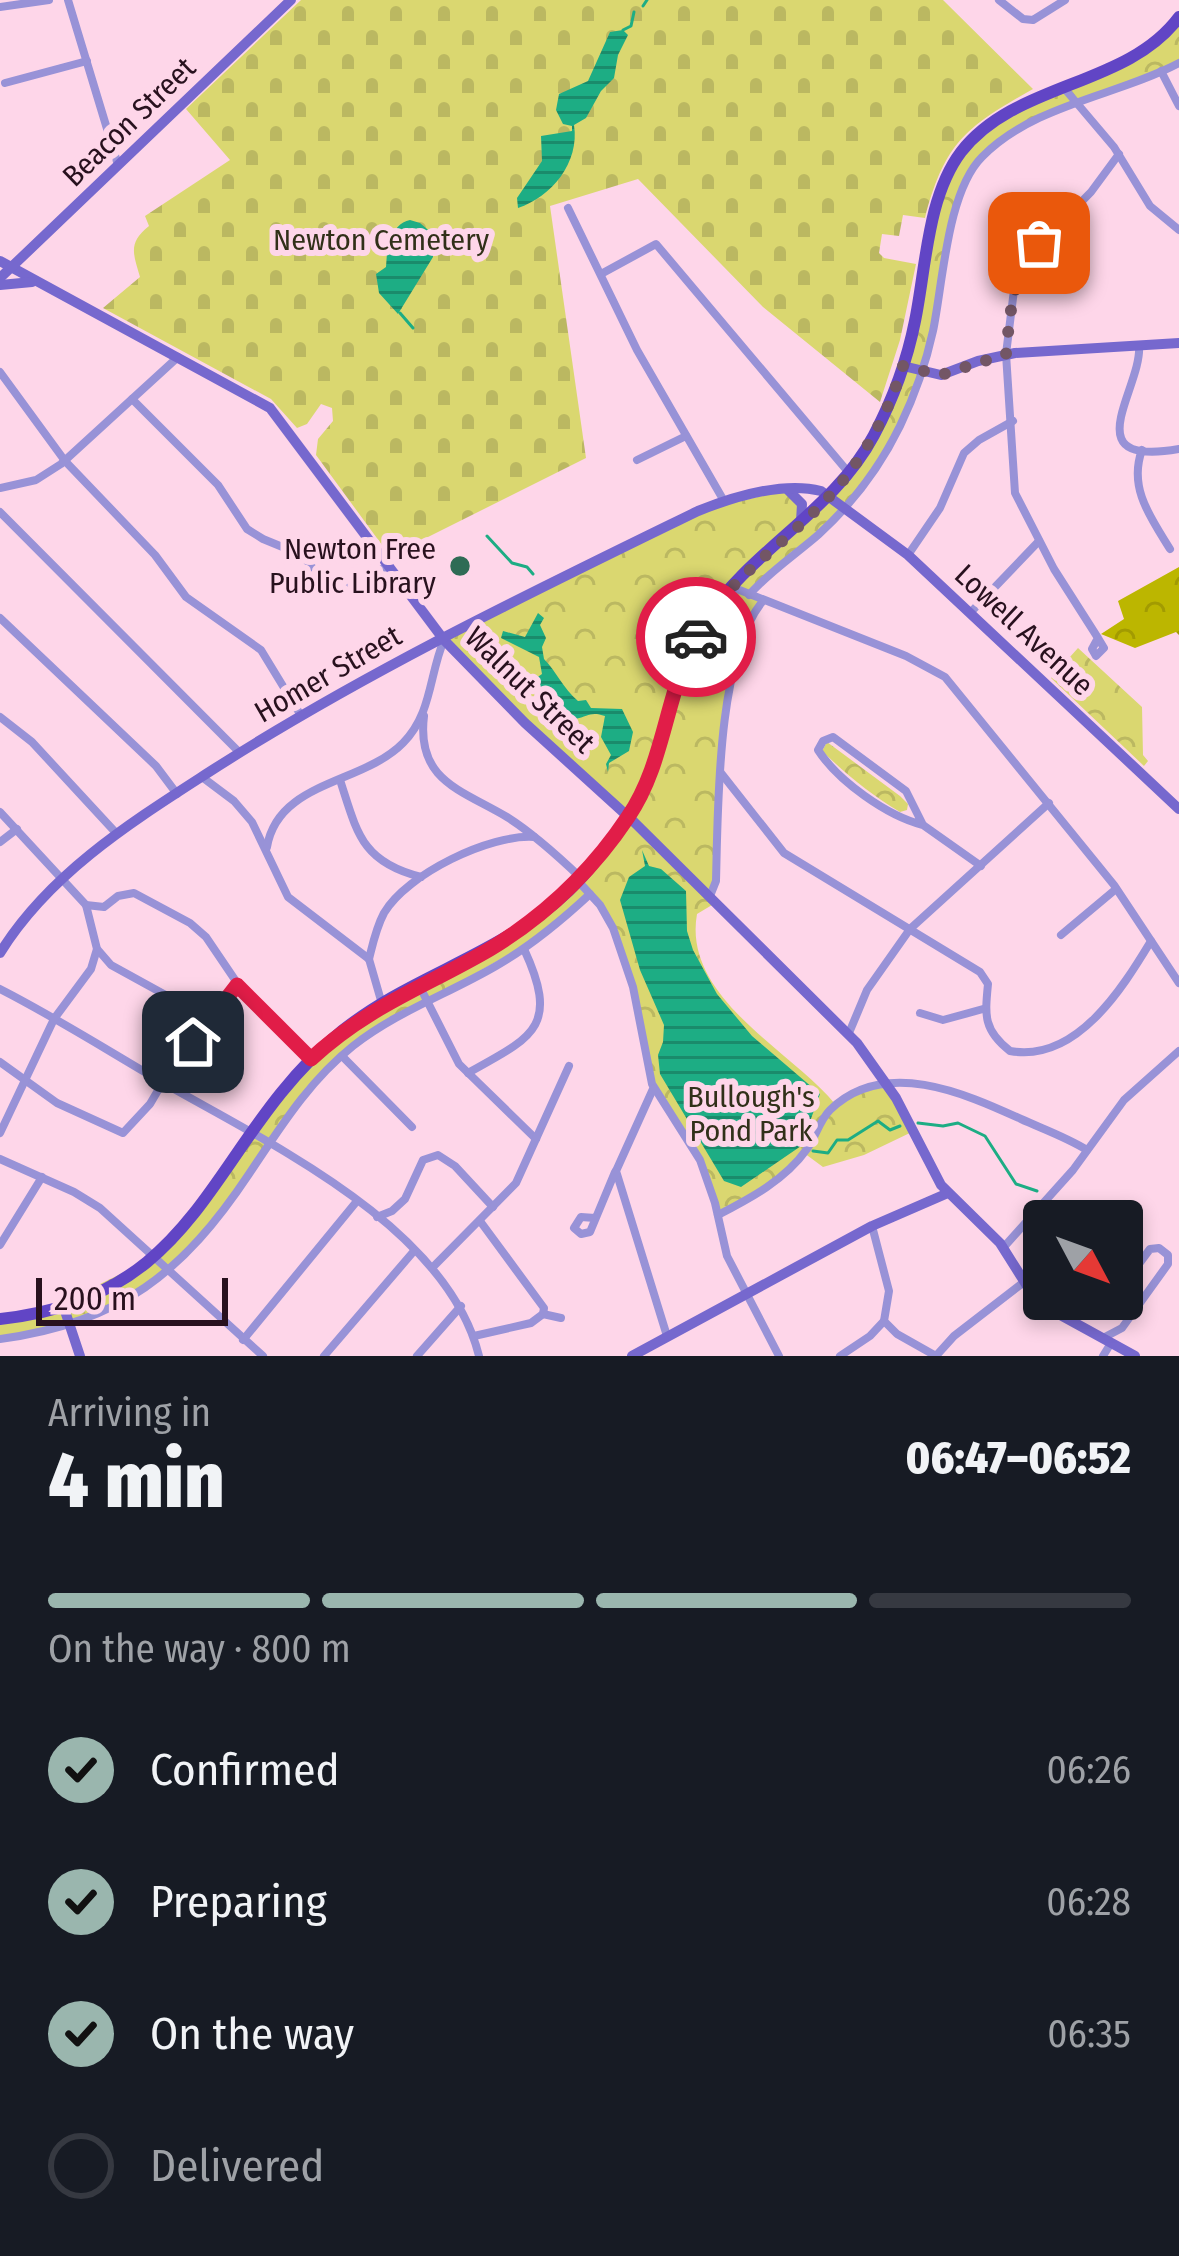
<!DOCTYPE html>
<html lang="en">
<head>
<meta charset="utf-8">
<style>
  body { margin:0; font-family:"Fira Sans Condensed",sans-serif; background:#20242c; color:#f1f3f6; height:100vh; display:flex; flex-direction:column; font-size:45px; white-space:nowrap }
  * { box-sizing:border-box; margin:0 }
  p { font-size:39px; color:#9ea1a6 }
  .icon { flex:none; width:66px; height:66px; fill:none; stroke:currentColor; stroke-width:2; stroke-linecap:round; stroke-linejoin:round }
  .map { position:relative; height:1356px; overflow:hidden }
  .sheet { display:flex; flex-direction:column; background:#171b24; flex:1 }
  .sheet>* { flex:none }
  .needle { width:78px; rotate:131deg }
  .fabs { position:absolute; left:1023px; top:1200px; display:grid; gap:24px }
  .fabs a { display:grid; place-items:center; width:120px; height:120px; border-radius:12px; background:#171b24; box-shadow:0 6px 18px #0003; font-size:60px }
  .scale { position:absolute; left:36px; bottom:30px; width:192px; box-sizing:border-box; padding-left:12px; border:6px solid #28111e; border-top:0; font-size:33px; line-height:42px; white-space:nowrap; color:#28111e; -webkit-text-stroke:9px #fed6e9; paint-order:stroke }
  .pin { position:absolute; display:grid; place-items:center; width:102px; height:102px; color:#fff; margin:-51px; border-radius:24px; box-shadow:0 6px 18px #0006 }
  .courier { position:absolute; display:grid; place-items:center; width:120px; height:120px; margin:-60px; border:9px solid #e11d48; border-radius:50%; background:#fff; color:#222; box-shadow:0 3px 15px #0007 }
  .overview em { font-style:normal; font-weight:800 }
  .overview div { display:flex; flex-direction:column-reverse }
  .overview { display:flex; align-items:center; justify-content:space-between; height:204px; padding:0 48px }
  h1 { font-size:78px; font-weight:800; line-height:90px }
  .bar { display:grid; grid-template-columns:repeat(4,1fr); gap:18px 12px; align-content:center; height:144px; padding:0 48px }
  .bar i { height:15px; border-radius:9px; background:#363941 }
  .bar .on { background:#9ab6ae }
  .bar p { grid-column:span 4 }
  ol { padding:0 48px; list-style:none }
  li { display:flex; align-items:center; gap:36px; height:132px }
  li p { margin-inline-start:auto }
  li .icon { padding:12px; border-radius:50%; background:#9ab6ae; color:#111; stroke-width:4 }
  li:last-child { color:#9ea1a6 }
  li i { width:66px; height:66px; border:6px solid #363941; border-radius:50% }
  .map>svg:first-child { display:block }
</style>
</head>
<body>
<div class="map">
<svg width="1179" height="1356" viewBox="0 0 1179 1356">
  <defs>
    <pattern id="forest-crowns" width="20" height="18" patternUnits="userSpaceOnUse" patternTransform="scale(3)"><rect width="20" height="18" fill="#bcb600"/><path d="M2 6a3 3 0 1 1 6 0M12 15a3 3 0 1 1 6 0" fill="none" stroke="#a29b01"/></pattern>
    <pattern id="cemetery-stones" width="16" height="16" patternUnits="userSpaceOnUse" patternTransform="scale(3)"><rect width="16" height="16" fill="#dad770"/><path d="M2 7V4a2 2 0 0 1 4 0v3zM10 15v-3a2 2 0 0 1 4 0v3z" fill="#bbb861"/></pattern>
    <pattern id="park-crowns" width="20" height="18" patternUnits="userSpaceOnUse" patternTransform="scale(3)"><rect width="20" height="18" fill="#dad770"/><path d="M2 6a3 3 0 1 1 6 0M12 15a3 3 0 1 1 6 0" fill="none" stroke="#bbb861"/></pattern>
    <pattern id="water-rules" width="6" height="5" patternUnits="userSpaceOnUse" patternTransform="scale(3)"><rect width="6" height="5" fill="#1dad84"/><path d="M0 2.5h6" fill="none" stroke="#1a8b6b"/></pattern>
  </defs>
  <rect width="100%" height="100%" fill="#fed6e9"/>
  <polygon fill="url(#forest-crowns)" points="1179,567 1179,635 1176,632 1135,648 1101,634 1124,619 1118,601"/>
  <path fill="url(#cemetery-stones)" d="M301,0H943L1033,89C966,127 945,142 925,218L903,215L899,236L882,234L879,253L884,258L916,264L900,340L880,402L763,307L638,179L550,206L586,458L390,556L316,455L318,439L333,421L332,408L321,404L307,424L297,428L271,399L103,308L140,277C133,253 128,243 149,226L145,216L230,160L186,109Z"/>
  <g fill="url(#park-crowns)">
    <path d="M1179,17V63C1108,90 1022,112 972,172C950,199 941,293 933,331C918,394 886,459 844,508C816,540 780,566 750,594L762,602L743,631L726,728L716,881L710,895L717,902L697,914C682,998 792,1051 835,1104L850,1096L888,1085L914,1131L864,1155L823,1167L804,1153L785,1172L718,1215L708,1179L652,1084L641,1022L617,939L590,894L543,935L379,1028L315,1081L211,1225L152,1284L113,1309L0,1339V1319L43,1312L153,1258L265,1115L347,1027L549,907L628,816L444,640L698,511L788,490L804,510L832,494L893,395L931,235L957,158L1014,112L1118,65Z"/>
    <polygon points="1078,648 1142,707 1143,755 1148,761 1144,766 1051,678"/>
    <path d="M827,742L900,796L908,804L907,810L900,812C871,795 846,774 822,751Z"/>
  </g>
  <g fill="url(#water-rules)">
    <path d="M623,30L628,35L618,55L614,78L601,91L586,118L574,125C580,163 551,197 518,208L517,198L542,161L541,136L572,131V126L563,124L556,110L559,94L588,81L610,32Z"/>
    <path d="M410,220L420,223L433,234V257L398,314L379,293L376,274L386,267L387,253L394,247C389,235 398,222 410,220Z"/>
    <path d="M538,613L544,618L540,625L546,638L542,647L544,659C556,671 563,688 578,701L586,700L591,708L622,709L633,732L629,751L609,763L608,772L606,764L611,755L601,737L605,716C591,711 589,716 575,719C552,724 539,699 529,683L542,674L539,657L501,638L503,631L525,637Z"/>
    <polygon points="642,850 649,866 661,869 686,891 687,931 693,950 717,994 752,1036 820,1094 801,1146 741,1187 724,1181 660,1074 658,1055 663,1042 664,1025 640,970 620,900 629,877 645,866"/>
  </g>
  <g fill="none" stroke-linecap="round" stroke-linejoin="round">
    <g stroke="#1dad84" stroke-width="3">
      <polyline points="643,6 647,0"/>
      <polyline points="623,30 631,26 634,12"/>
      <polyline points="400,313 413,328"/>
      <polyline points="487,536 512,563 527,567 533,574"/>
      <polyline points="918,1123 943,1126 958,1123 985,1136 1016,1184 1037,1191"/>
      <polyline points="813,1151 828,1153 837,1140 848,1140 878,1121 890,1130 900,1126"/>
    </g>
    <g stroke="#9892d7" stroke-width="8">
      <polyline points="68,0 118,165"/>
      <polyline points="999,0 1023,19 1033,20 1065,0"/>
      <polyline points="0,7 49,0"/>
      <polyline points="1161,71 1179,106"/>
      <polyline points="5,83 87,61"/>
      <polyline points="1064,88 1114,147 1150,206 1179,230"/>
      <polyline points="568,208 637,350 724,501"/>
      <polyline points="601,274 656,244 849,473"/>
      <path d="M1139,345C1143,388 1072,468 1179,449"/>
      <polyline points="0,372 65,461 155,555 186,597 261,650 300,714"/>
      <polyline points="132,399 218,485 247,529 263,539 302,555 331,590 348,588 389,565"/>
      <path d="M1142,450C1128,488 1151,518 1170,549"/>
      <polyline points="637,460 686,436"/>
      <polyline points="0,488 36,480 61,464 178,357"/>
      <polyline points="0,512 240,753"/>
      <polyline points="908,555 940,508 964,453 979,440 1013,421"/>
      <polyline points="732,587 906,656 945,677 1114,885 1179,983"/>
      <path d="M749,595C769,572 795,555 818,535C852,504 880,467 900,426C914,397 926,363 933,331C943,283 947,192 982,157C1034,104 1117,96 1179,63"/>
      <polyline points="970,613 1039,541"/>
      <polyline points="0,618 156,766 177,794"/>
      <polyline points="1098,638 1104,648 1096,656 1092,649 1098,638 1054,569 1015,493 1006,354 1014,290 1029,255 1091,192 1119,154"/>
      <path d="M424,716C416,781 462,790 507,817C534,834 558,856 581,878"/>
      <polyline points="0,717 32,742 117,834"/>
      <path d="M721,773L784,853L980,972L988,984C985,1015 983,1030 1010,1051C1076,1063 1122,989 1151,941"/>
      <polyline points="202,777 234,801 252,822 288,897 369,959 382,1004"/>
      <path d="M340,780C357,832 361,862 421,877"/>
      <polyline points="0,812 86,905 104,907 118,896 134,893 190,923 206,937 248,999 311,1059"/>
      <path d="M923,825C887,816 838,781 818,750L823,741L833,737L906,791L923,825L981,866"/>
      <polyline points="0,842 17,829"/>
      <path d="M267,847C278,781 363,784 403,743C432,714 429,675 444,640"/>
      <polyline points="578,881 600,905 613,928 633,987 652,1084 700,1160 715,1203 727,1256 779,1356"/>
      <path d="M710,896L716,881C718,808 717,658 762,602"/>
      <polyline points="1061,935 1116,889"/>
      <polyline points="98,950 111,965 211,1020"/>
      <path d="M369,959C373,943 376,928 384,913C407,874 490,834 534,837"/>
      <polyline points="419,985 459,1064 536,1139"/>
      <path d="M0,989C55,1017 107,1050 160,1081C268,1143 447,1226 479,1356"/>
      <polyline points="920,1013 943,1020 983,1009"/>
      <polyline points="849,1033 867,990 910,929 1049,803"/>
      <polyline points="342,1056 412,1127"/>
      <polyline points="0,1062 57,1103 123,1133 150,1104 177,1058 237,985"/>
      <path d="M468,1073C533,1037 560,1027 524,949"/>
      <polyline points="653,1089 616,1171 667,1336"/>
      <polyline points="0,1133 54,1019 91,969 97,949 86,905"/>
      <polyline points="0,1159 74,1192 100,1208 263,1356"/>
      <path d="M718,1215C751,1198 785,1180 807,1149C816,1137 819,1121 830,1110C884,1057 964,1093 1021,1119C1043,1129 1066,1137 1087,1150"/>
      <polyline points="377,1217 392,1211 405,1199 423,1160 438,1155 455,1166 493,1207"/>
      <polyline points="595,1218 581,1217 574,1228 581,1234 590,1232 615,1172"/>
      <polyline points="872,1226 889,1291 884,1321 897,1334 936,1356 954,1336 1024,1282"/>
      <polyline points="0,1245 42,1177"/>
      <polyline points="1003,1248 1073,1170 1124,1100 1179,1051"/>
      <polyline points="432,1268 516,1183 569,1066"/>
      <polyline points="543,1314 561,1318"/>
      <polyline points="474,1336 531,1323 543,1314 544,1308 480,1221"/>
      <polyline points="1103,1338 1122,1328 1168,1264 1168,1255 1159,1248 1150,1249 1133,1272 1137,1307"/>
      <path d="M0,1339C120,1323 183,1273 249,1174C280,1128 308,1082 353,1046C396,1012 448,994 496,966C531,946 561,921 590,894"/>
      <polyline points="243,1340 357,1201"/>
      <polyline points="324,1356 414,1251"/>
      <polyline points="417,1356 461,1306"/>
      <polyline points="840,1356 870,1336 884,1321"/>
      <polyline points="1103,1356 1111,1343"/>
    </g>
    <g stroke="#7668ce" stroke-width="10">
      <polyline points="0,261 270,408 444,640 525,723 634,822 857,1043 896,1098 941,1185 1000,1243 1029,1289 1055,1312 1135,1356"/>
      <polyline points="0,278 291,0"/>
      <polyline points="0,285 32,282"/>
      <polyline points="903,366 941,375 978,361 1015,353 1179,343"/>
      <polyline points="788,490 802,504 801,521"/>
      <path d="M0,953C49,874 130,823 206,774C363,673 530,593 698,511C733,497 783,481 821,491L908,555L1179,809"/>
      <polyline points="64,1308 80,1356"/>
      <polyline points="632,1356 872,1226 948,1193"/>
    </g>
    <path stroke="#6145c5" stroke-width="12" d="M0,1319C207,1297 208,1140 342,1031C418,970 514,953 583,876C612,843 638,808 653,767C671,717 677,664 706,619C753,548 834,511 874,435C893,399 907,361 915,321C926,268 927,197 961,152C1016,81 1126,88 1179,17"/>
  </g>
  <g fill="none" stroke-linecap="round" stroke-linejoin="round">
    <path stroke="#735665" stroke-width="12" stroke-dasharray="0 21.6" d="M696,637C725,582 774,552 817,509C858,469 886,420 903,366L941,375L1006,354C1010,313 1012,276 1039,243"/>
    <path stroke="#e11d48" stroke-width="15" d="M193,1042L237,985L311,1059C368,1006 425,987 490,949C546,915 592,871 628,817C665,763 665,695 696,637"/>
  </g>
  <circle fill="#2f6b55" stroke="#fed6e9" stroke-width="4.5" cx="460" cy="566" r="12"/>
  <g text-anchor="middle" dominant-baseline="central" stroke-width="12" stroke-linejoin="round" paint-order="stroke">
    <g font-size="30" fill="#28111e" stroke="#fed6e9">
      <text transform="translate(129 122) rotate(-44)">Beacon Street</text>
      <text transform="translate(1024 630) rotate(43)">Lowell Avenue</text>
      <text transform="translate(328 674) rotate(-30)">Homer Street</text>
      <text transform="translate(530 690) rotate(44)">Walnut Street</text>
    </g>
    <g font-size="30" fill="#313019" stroke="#fed6e9">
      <text x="381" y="240">Newton Cemetery</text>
      <text x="751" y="1097">Bullough's<tspan x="751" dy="34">Pond Park</tspan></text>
    </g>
    <g font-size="30" fill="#28111e" stroke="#fed6e9" text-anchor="end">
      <text x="436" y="549">Newton Free<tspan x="436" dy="34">Public Library</tspan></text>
    </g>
  </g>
</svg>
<div class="fabs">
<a><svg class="needle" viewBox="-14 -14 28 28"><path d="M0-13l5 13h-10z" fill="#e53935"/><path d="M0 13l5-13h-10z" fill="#9ea1a6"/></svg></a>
</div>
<div class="scale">200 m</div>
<div class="pin" style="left:1039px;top:243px;background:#ea580c"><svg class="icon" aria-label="bag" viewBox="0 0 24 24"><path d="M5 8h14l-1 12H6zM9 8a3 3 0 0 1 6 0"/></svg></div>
<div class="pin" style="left:193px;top:1042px;background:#1f2937"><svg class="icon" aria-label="home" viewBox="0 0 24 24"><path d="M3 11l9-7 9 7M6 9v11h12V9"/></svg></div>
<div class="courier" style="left:696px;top:637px"><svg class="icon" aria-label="car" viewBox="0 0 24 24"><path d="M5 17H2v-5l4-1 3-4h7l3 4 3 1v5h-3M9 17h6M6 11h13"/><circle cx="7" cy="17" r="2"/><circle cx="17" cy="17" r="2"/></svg></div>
</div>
<section class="sheet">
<div class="overview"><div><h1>4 min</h1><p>Arriving in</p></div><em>06:47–06:52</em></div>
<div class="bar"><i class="on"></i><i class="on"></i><i class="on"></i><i></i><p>On the way · 800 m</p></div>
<ol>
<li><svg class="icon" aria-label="check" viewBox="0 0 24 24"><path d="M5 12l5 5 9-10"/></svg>Confirmed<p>06:26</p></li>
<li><svg class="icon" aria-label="check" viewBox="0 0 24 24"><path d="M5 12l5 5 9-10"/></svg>Preparing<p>06:28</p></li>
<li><svg class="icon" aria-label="check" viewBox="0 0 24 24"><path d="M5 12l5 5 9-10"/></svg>On the way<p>06:35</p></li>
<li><i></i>Delivered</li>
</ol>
</section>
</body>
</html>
